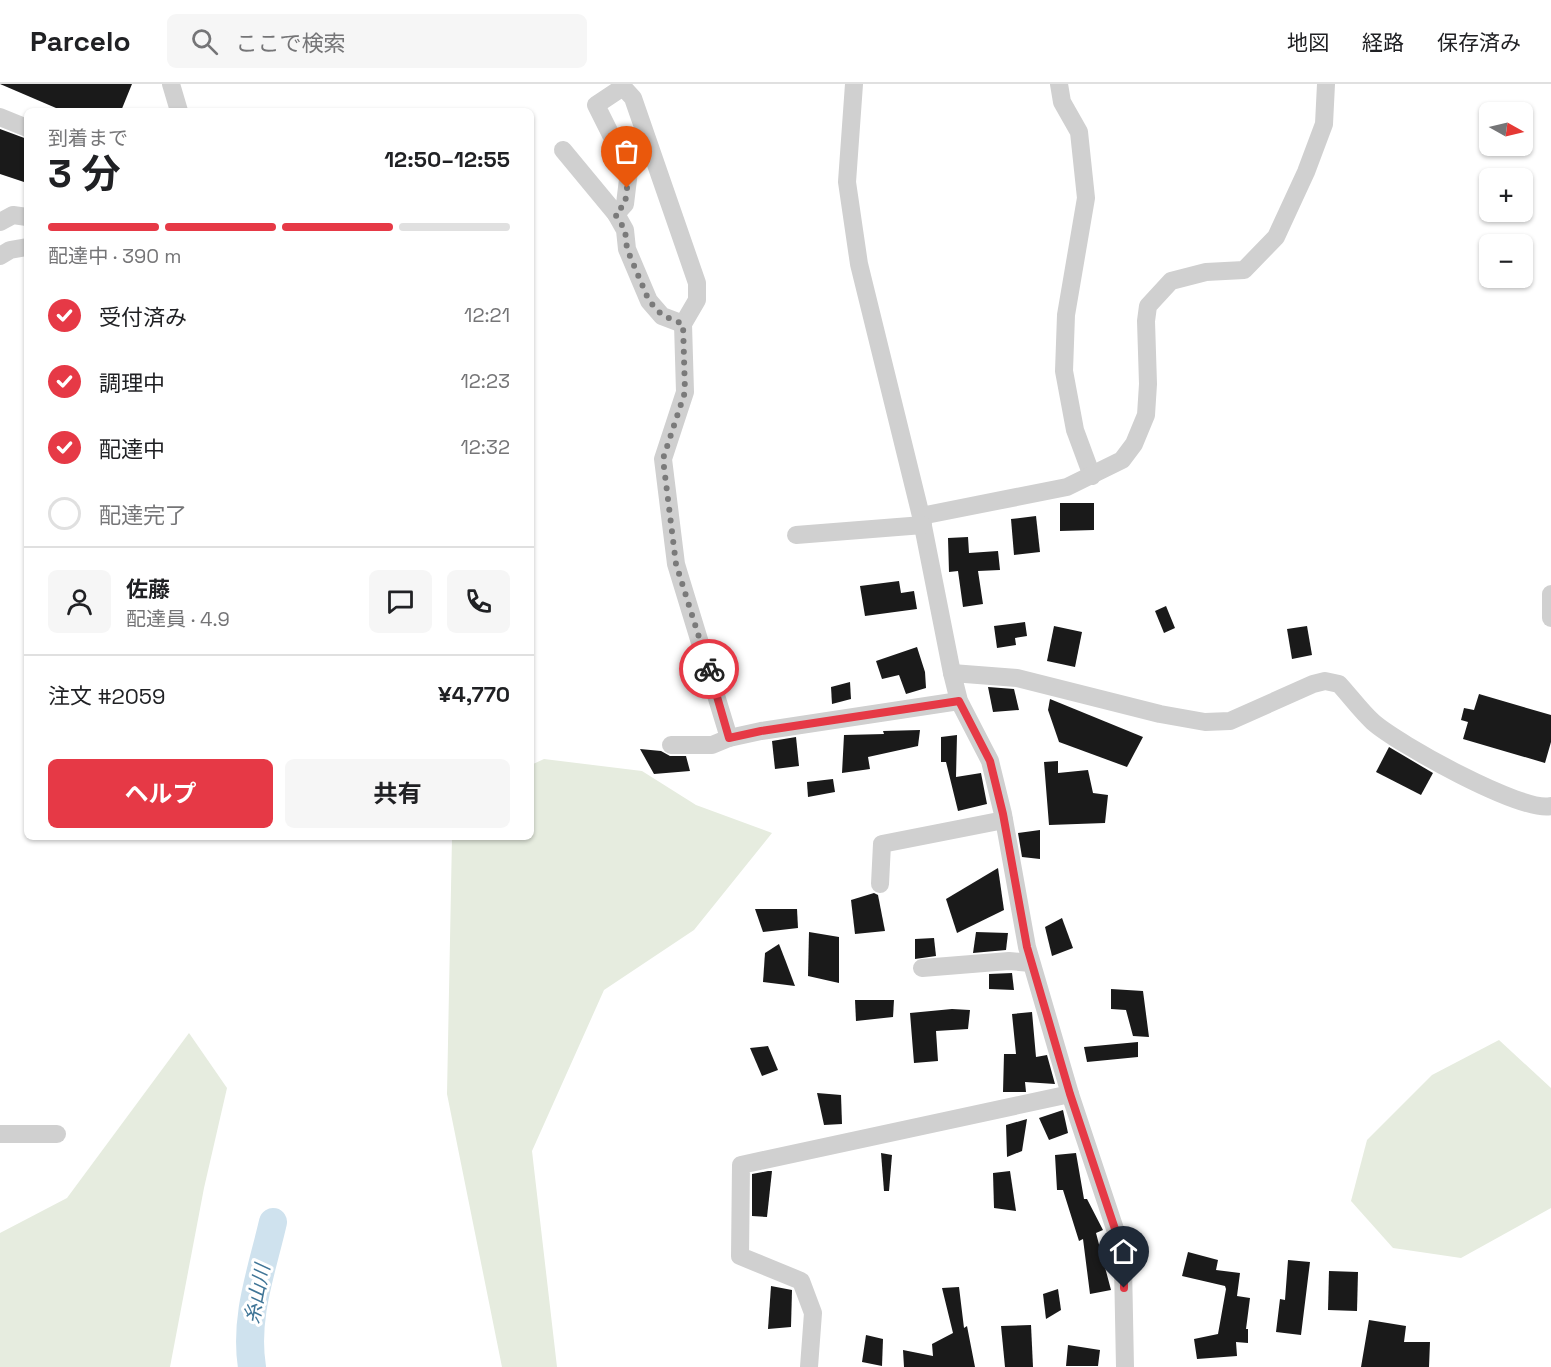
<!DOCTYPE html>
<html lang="ja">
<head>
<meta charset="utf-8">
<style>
  body { margin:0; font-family:"Space Grotesk","Noto Sans JP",sans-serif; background:#f6f6f6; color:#202124; height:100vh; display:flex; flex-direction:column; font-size:22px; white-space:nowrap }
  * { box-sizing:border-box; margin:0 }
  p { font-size:20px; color:#757577 }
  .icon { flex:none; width:33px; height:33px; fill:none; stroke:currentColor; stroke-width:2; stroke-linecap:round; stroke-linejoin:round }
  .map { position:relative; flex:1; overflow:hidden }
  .sheet { position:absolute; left:24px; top:24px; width:510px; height:732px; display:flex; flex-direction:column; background:#fff; border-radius:9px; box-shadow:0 2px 4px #0004 }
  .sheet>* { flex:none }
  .needle { width:39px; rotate:98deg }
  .tools { position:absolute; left:1479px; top:18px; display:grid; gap:12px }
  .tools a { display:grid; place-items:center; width:54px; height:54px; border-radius:9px; background:#fff; box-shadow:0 2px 4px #0004; font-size:30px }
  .pin { position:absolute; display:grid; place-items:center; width:51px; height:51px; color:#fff; margin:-62px -26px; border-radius:50% 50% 50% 0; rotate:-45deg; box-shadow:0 0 6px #0007 }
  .pin .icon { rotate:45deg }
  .courier { position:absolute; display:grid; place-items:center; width:60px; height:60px; margin:-30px; border:4px solid #e63946; border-radius:50%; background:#fff; color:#222; box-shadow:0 2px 8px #0007 }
  .headline em { font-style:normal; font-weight:700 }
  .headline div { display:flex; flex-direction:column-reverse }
  .headline { display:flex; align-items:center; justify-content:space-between; height:102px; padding:0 24px }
  h1 { font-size:39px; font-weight:700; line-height:45px }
  .bar { display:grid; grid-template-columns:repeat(4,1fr); gap:9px 6px; align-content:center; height:72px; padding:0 24px }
  .bar i { height:8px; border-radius:4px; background:#e0e0e0 }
  .bar .active { background:#e63946 }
  .bar p { grid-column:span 4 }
  .line { display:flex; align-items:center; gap:15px; padding:0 24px; border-top:2px solid #e0e0e0 }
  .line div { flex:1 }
  .round { display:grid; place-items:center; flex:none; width:63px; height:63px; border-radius:9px; background:#f6f6f6 }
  ol { padding:0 24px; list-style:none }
  li { display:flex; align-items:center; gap:18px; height:66px }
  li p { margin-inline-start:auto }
  li .icon { padding:6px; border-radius:50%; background:#e63946; color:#fff; stroke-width:4 }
  li:last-child { color:#757577 }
  li i { width:33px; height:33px; border:3px solid #e0e0e0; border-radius:50% }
  .primary-button { display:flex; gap:12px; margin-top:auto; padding:12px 24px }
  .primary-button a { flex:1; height:69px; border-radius:9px; background:#e63946; color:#fff; font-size:24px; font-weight:700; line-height:69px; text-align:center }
  .primary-button a+a { background:#f6f6f6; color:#202124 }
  header { display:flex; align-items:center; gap:36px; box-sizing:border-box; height:84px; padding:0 30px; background:#fff; border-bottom:2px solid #e0e0e0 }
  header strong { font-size:28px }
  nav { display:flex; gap:33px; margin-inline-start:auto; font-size:21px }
  .search { width:420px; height:54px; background:#f6f6f6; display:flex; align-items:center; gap:15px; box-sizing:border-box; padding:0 21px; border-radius:9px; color:#757577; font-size:22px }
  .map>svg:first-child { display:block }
</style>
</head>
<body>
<header>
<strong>Parcelo</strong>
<div class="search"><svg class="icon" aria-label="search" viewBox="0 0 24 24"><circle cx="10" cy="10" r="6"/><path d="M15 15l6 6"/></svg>ここで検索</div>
<nav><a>地図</a><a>経路</a><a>保存済み</a></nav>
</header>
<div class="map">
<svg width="1551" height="1283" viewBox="0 0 1551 1283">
  <rect width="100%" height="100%" fill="#fff"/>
  <g fill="#e6ecdf">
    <polygon points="544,675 642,687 696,721 772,749 694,846 604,906 532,1067 557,1283 502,1283 447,1010 452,753 531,753 531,681"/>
    <polygon points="189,949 227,1004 204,1104 170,1283 0,1283 0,1149 67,1114"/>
    <polygon points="1499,956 1551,1004 1551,1124 1461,1174 1393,1164 1351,1117 1367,1056 1432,991"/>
  </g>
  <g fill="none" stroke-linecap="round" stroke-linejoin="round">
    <path stroke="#cfe2ee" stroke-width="28" d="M252,1283C244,1233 262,1186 273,1138"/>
  </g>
  <g fill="#1a1a1a">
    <polygon points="0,0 132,0 121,27 63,27"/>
    <polygon points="0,45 27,55 27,99 0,90"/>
    <polygon points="1060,419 1094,419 1094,446 1060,447"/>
    <polygon points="1036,432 1040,468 1014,471 1011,435"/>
    <polygon points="968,453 969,469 998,467 1000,486 978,487 983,520 963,523 958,487 949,488 948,454"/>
    <polygon points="899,497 901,509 914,507 917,525 865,532 860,502"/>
    <polygon points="1166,522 1175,544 1164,549 1155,527"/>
    <polygon points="1025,538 1027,552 1015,554 1016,561 997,564 994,542"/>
    <polygon points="1054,542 1082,548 1075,583 1047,577"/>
    <polygon points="1307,542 1312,571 1292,575 1287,545"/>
    <polygon points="917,563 925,588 926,604 906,610 899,591 882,595 876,577"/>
    <polygon points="850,598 851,615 832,620 831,603"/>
    <polygon points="988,603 1014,605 1019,626 993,628"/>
    <polygon points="1479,610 1551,631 1551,658 1545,679 1463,655 1468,638 1461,636 1464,624 1474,626"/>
    <polygon points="1050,615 1143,653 1127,683 1059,658 1048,626"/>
    <polygon points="920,646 918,662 868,673 870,685 842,689 844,651 884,650 883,647"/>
    <polygon points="957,651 956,693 981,689 987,720 958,727 946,678 941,678 941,653"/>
    <polygon points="796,653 799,682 775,685 772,657"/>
    <polygon points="1389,663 1433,689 1421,711 1376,688"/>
    <polygon points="640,665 661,667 670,672 686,672 690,687 654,690"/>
    <polygon points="1058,677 1058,689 1088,686 1093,709 1108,711 1105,739 1049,741 1044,678"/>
    <polygon points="833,695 835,708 808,713 807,698"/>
    <polygon points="1040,746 1040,775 1022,773 1018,749"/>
    <polygon points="998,784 1004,826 957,849 946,815"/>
    <polygon points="874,809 878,811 885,847 855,850 851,816"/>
    <polygon points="755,825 797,825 798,844 763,848"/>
    <polygon points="1062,834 1073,864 1052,872 1045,843"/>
    <polygon points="809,848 839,853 839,899 808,892"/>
    <polygon points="976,848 1008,849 1006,866 973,869"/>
    <polygon points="934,854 936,872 915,875 915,855"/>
    <polygon points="779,860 786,878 795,902 763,898 765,869"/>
    <polygon points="1012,889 1014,906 989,905 989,890"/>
    <polygon points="1111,905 1143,907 1149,953 1133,952 1126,926 1111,925"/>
    <polygon points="855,916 894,916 893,933 856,937"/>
    <polygon points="952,925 970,926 968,945 936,947 938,977 914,979 910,929"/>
    <polygon points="1032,928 1036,973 1047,971 1055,1000 1025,998 1026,1008 1003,1008 1004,970 1016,970 1012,930"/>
    <polygon points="1138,958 1138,973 1087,978 1084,963"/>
    <polygon points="768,962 778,986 762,992 750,964"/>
    <polygon points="817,1009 841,1011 842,1040 824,1041"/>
    <polygon points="1063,1026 1068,1049 1049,1056 1039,1034"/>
    <polygon points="1027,1035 1022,1067 1007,1073 1006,1041"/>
    <polygon points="881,1069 892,1071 889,1107 884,1107"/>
    <polygon points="1076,1069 1084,1115 1087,1115 1103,1146 1096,1149 1111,1206 1090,1210 1083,1155 1079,1157 1063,1106 1057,1106 1055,1071"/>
    <polygon points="768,1087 772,1087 767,1133 752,1132 752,1090"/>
    <polygon points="1010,1087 1016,1127 994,1124 993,1089"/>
    <polygon points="1188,1168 1218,1176 1216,1186 1240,1189 1237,1212 1250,1214 1246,1245 1248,1245 1248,1259 1236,1258 1237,1272 1197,1275 1194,1255 1218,1250 1226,1205 1225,1202 1182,1192"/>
    <polygon points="1288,1176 1310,1178 1301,1251 1276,1248 1280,1215 1285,1216"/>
    <polygon points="1329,1187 1358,1188 1357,1227 1328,1226"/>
    <polygon points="771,1202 792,1206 791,1243 768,1245"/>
    <polygon points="959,1203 964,1244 967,1242 975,1283 904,1283 903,1266 933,1272 932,1260 953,1249 942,1204"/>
    <polygon points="1058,1205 1061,1226 1046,1235 1043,1210"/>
    <polygon points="1369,1236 1406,1242 1404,1258 1430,1258 1429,1283 1361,1283"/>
    <polygon points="1031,1241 1033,1283 1005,1283 1001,1242"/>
    <polygon points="866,1251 883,1255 882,1282 862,1278"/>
    <polygon points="1068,1261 1100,1266 1098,1282 1066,1282"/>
  </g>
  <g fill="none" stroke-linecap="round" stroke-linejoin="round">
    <g stroke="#d0d0d0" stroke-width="18">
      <polyline points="171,0 179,27"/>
      <polyline points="620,0 633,14 697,199 697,216 683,240 685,308 663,375 676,480 729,654 761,647 959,617"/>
      <polyline points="854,0 847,98 859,180 921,432 952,589 959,617 990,677 1003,730 1027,863 1070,1010 1115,1145 1123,1181 1125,1283"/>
      <polyline points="1059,0 1062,18 1079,48 1086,114 1066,231 1064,287 1075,346 1092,392"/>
      <polyline points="623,3 596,21 629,87 625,120 616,130 625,146 627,165 649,217 662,232 683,240"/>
      <polyline points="0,33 27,44"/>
      <polyline points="563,66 616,130"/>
      <polyline points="0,138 13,131 27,133"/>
      <polyline points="0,172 10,166 27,163"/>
      <polyline points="921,432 1067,403 1122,376 1134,360 1146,331 1148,300 1146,237 1148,222 1171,197 1206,188 1244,186 1276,153 1306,88 1324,40 1326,0"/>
      <polyline points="796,451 923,441"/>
      <polyline points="1551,510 1551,534"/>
      <path d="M952,589L1017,594L1160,630L1205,638L1230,637L1313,600L1325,597L1339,600C1350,612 1361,627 1373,638C1398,660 1522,729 1551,722"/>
      <polyline points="671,661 712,661 729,654"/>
      <polyline points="880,800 882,760 1004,736"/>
      <polyline points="922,884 1009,877 1031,879"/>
      <polyline points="0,1050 57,1050"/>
      <polyline points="809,1283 813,1229 801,1197 740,1172 741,1081 1070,1010"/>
    </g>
  </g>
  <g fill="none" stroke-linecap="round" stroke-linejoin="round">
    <polyline stroke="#7a7a7a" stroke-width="6" stroke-dasharray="0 10.8" points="627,104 625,120 615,130 625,146 627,165 649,217 662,231 683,240 685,308 663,375 676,480 709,585"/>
    <polyline stroke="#e63946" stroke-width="8" points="709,585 729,654 761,647 959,617 990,677 1003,730 1027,863 1070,1010 1115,1145 1124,1181 1124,1204"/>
  </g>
  <g text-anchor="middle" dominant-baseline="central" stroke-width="6" stroke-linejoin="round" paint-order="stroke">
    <g font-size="20" font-style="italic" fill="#3f7597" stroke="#fff">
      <text transform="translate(257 1210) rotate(-79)">糸山川</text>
    </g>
  </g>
</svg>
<div class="tools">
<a><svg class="needle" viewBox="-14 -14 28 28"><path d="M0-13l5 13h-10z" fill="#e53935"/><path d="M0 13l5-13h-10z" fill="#757577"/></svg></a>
<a>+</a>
<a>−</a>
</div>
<div class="pin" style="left:627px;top:104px;background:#ea580c"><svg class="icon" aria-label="bag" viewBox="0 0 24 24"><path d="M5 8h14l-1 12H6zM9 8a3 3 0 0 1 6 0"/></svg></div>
<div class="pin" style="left:1124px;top:1204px;background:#1f2937"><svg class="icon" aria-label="home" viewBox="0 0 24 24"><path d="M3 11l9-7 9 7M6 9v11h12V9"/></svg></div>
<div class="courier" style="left:709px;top:585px"><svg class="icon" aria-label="bike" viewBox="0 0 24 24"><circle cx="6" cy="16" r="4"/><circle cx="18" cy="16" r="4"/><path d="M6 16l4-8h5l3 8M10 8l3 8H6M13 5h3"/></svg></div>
<section class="sheet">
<div class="headline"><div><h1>3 分</h1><p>到着まで</p></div><em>12:50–12:55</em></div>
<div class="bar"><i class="active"></i><i class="active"></i><i class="active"></i><i></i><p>配達中 · 390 m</p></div>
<ol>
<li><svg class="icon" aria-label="check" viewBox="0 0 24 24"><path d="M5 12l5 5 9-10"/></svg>受付済み<p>12:21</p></li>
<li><svg class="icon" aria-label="check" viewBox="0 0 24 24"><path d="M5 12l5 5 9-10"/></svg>調理中<p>12:23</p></li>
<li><svg class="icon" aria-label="check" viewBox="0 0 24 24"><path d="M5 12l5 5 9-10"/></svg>配達中<p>12:32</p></li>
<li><i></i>配達完了</li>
</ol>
<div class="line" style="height:108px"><a class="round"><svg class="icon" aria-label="person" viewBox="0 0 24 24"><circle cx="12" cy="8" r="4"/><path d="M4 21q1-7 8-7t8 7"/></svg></a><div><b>佐藤</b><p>配達員 · 4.9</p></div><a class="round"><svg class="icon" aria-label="chat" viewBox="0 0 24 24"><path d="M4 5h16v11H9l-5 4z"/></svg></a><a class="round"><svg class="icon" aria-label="phone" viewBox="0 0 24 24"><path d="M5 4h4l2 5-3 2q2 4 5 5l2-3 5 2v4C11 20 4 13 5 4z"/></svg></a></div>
<div class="line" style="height:78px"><div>注文 #2059</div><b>¥4,770</b></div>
<div class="primary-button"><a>ヘルプ</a><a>共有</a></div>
</section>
</div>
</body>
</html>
